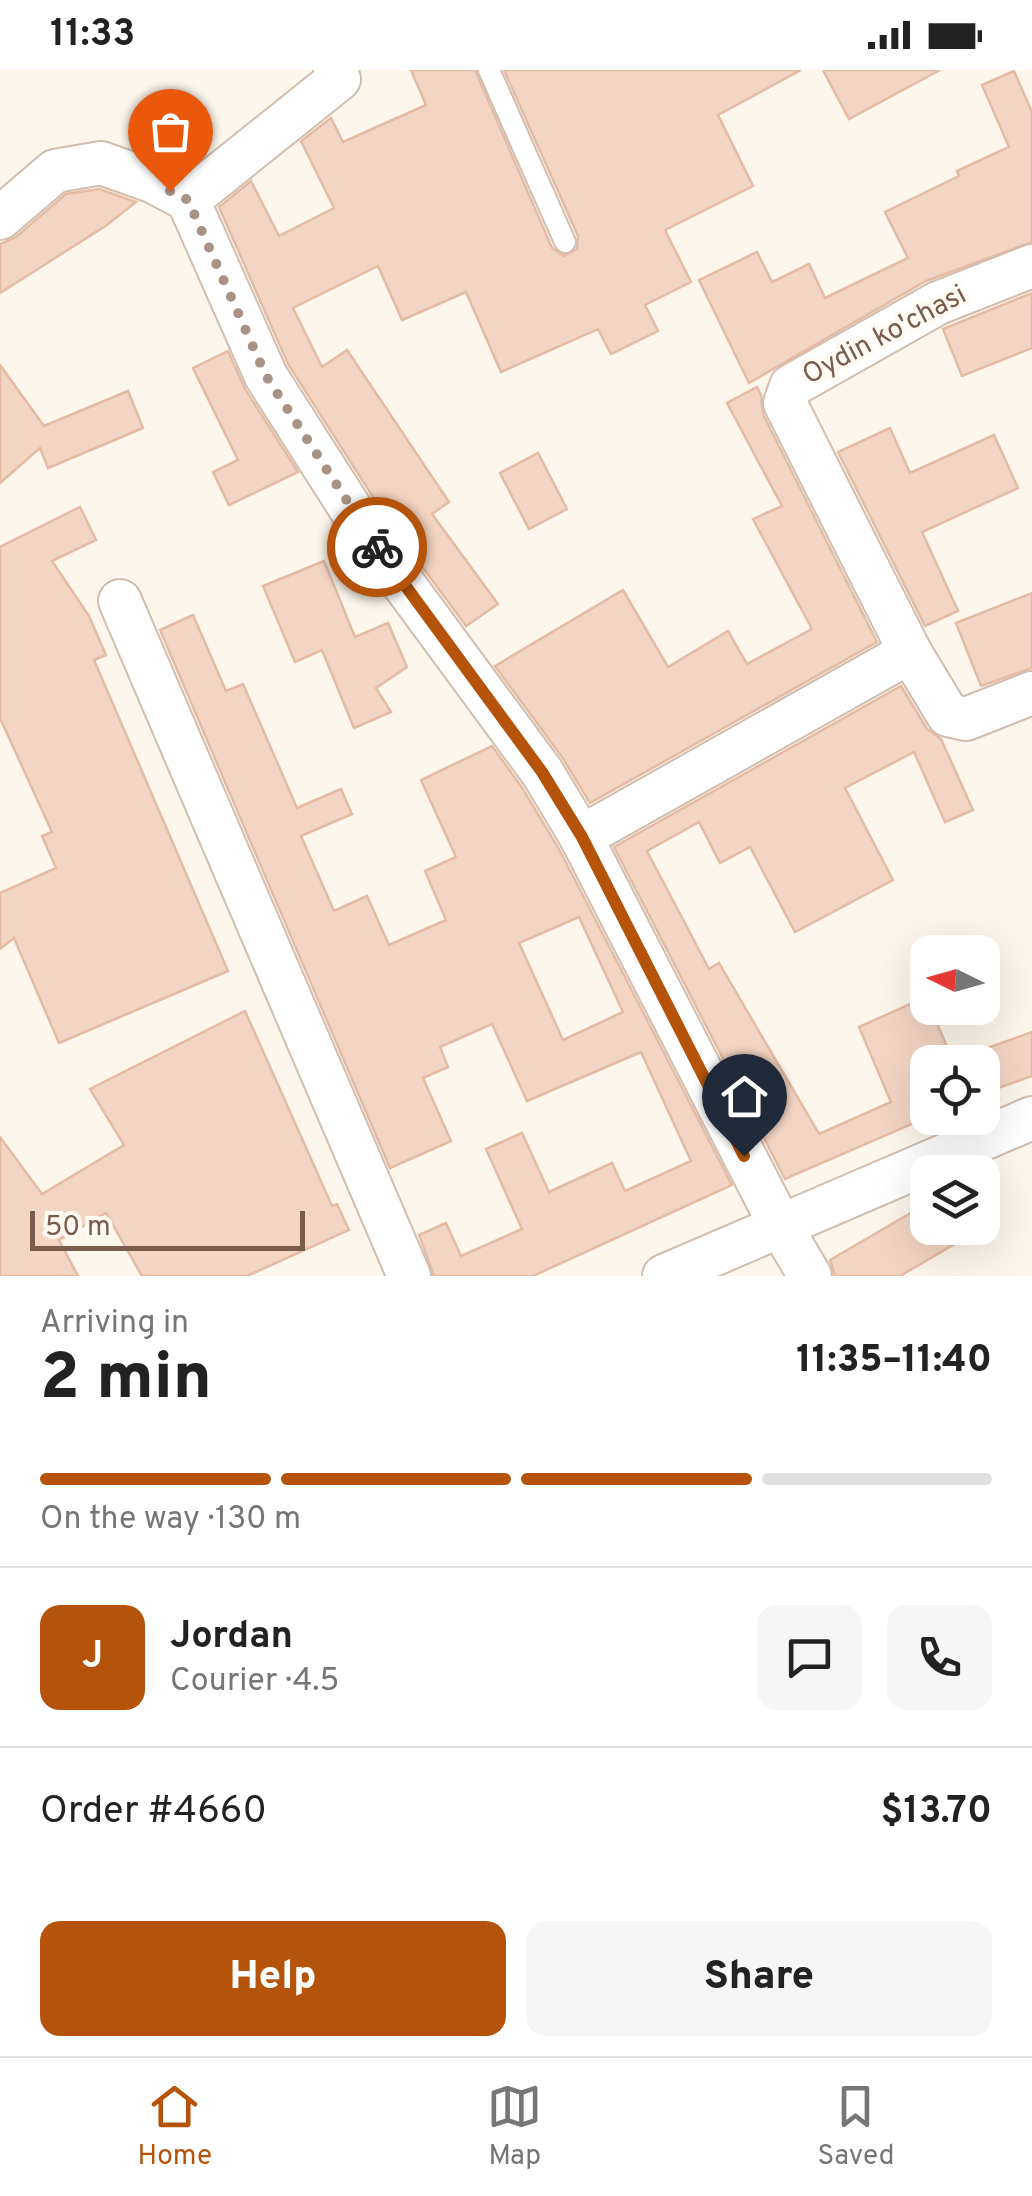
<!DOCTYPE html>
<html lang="en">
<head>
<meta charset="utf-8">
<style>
  body { margin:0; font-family:Overpass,sans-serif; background:#f6f6f6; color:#222; height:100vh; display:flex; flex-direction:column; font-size:38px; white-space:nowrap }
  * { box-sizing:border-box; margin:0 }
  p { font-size:32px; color:#767676 }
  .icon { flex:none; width:55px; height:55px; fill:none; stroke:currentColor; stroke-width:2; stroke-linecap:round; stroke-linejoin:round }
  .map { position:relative; height:1206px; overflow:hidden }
  .details { display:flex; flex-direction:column; background:#fff; flex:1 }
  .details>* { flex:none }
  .needle { width:65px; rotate:275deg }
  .buttons { position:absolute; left:910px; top:865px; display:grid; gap:20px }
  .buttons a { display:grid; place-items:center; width:90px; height:90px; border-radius:20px; background:#fff; box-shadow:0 10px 40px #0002; font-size:50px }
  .scale { position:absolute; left:30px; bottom:25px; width:275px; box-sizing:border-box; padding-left:10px; border:5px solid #7a5c4d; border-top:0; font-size:28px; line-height:35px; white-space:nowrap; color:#7a5c4d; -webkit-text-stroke:8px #fffaf3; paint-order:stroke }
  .pin { position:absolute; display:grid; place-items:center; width:85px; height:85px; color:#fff; margin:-102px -42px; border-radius:50% 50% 50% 0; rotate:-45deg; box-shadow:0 0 10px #0007 }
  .pin .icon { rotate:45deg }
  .courier { position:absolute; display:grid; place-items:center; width:100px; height:100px; margin:-50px; border:8px solid #b45309; border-radius:50%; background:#fff; color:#222; box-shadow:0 2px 12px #0007 }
  .overview em { font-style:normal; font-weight:800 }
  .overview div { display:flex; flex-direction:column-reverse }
  .overview { display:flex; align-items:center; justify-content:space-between; height:170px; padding:0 40px }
  h1 { font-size:65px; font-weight:800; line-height:75px }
  .bar { display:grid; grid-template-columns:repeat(4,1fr); gap:15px 10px; align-content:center; height:120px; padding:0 40px }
  .bar i { height:12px; border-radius:8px; background:#e0e0e0 }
  .bar .current { background:#b45309 }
  .bar p { grid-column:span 4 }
  .line { display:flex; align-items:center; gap:25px; padding:0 40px; border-top:2px solid #e0e0e0 }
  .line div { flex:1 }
  .round { display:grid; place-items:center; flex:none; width:105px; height:105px; border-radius:20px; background:#f6f6f6 }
  .primary-button { display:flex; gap:20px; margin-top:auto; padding:20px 40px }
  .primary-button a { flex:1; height:115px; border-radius:20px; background:#b45309; color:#fff; font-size:40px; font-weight:800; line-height:115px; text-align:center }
  .primary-button a+a { background:#f6f6f6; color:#222 }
  .status { display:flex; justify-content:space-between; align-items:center; height:70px; padding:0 50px; background:#fff; direction:ltr }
  .status svg { height:28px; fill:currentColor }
  .tabs { display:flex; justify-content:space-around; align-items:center; height:140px; border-top:2px solid #e0e0e0; background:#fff; font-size:28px; color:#767676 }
  .tabs a { display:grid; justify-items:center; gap:5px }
  .tabs .current { color:#b45309 }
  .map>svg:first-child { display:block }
</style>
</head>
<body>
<div class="status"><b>11:33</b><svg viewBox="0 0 49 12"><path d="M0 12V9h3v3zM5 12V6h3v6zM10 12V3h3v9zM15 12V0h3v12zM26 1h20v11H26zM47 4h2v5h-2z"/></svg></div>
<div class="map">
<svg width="1032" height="1206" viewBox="0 0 1032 1206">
  <rect width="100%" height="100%" fill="#fdf6ec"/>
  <g fill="#f3d5c3" stroke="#e6bba3" stroke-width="2.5" fill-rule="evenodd">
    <polygon points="411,0 475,0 552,178 564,186 577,179 578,166 504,0 801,0 718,45 753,116 665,160 691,212 645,235 658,261 611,284 598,259 501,302 466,222 402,250 378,196 293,238 322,297 347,280 449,432 432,444 498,534 466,556 387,449 288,294 219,137 251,111 279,166 334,138 301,71 331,48 343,72 426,35"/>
    <polygon points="823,0 940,0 849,49"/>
    <polygon points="1014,1 1032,42 1032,172 926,211 749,313 699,210 757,182 772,212 809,194 825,228 908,188 885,142 959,106 957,101 1009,77 982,15"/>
    <polygon points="99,119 136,132 107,155 0,223 0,174 16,167 66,124"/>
    <polygon points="1032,223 1032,278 962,306 943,259"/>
    <polygon points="228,281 245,319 298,402 229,435 213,402 238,390 193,298"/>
    <polygon points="0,295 44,356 128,321 143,358 48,398 40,378 0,413"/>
    <polygon points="757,317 761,325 763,344 877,572 590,733 562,687 495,596 623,520 668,597 728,561 747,594 812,559 753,449 782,436 727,333"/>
    <polygon points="890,358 910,403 994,365 1018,418 922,462 958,541 925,556 838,382"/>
    <polygon points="538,383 567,439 529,459 500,403"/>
    <polygon points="80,437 96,470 52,491 89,546 106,585 94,590 228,901 59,973 14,868 0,879 0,823 56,798 42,766 52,762 0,648 0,477"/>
    <polygon points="324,491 355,567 388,553 407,597 376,618 391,642 354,658 322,580 295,592 263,516"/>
    <polygon points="1032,523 1032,598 981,616 956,553"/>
    <path d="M193,545L226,621L243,614L297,738L341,719L352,744L301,766L334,841L367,826L389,875L446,850L425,801L456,787L421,710L492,676L521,716L559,779L732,1115L533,1206H434L419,1165L446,1153L461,1186L522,1159L486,1079L522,1063L549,1122L612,1093L625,1121L691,1091L641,982L527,1031L492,954L440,977L448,997L423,1008L451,1071L390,1098L160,560ZM579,847L623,942L563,970L519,873Z"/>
    <polygon points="901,616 927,659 941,669 973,740 945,752 914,682 845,718 893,810 795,862 750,777 720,793 699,752 647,781 709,899 719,893 819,1064 891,1032 859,957 926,927 928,938 930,938 954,992 928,992 928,1047 785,1109 614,777"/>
    <polygon points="245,941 332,1136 337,1134 349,1160 247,1206 142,1206 106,1143 59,1170 78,1206 0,1206 0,1067 42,1124 124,1075 90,1019"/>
    <polygon points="1032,962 1032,1006 982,1024 982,980"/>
    <polygon points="928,1133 928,1158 982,1158 900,1206 835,1206 830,1190"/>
  </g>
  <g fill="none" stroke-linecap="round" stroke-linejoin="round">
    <defs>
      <polyline id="service" points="489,0 565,172"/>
      <g id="minor">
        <polyline points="188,130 339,9 335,0"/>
        <polyline points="0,148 55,101 101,93 152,111 188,130 266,306 366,463 542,702 581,767 781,1157 810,1206"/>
        <polyline points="1032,196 938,233 791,316 785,333 910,582 948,645 966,649 1032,623"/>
        <polyline points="120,531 409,1206"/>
        <polyline points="581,767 910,582"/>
        <polyline points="664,1206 1032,1048"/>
      </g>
    </defs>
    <use href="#service" stroke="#d1beb0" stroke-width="24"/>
    <use href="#minor" stroke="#d1beb0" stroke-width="46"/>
    <use href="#service" stroke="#fff" stroke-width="20"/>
    <use href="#minor" stroke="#fff" stroke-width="42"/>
  </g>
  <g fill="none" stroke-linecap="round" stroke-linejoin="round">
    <polyline stroke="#a89285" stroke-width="10" stroke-dasharray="0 18" points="170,121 188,130 266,306 377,477"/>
    <polyline stroke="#b45309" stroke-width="12" points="377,477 542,702 582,767 744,1086"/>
  </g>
  <g text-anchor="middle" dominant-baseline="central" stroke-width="8" stroke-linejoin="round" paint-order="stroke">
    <g font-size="28" fill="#7a5c4d" stroke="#fffaf3">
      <text transform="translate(885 266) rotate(-28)">Oydin ko'chasi</text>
    </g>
  </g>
</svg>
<div class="buttons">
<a><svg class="needle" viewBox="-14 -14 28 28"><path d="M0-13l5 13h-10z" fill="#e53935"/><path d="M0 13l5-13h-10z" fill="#767676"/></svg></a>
<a><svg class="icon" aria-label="locate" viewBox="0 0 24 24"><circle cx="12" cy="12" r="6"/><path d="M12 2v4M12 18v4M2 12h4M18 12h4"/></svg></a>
<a><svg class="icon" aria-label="layers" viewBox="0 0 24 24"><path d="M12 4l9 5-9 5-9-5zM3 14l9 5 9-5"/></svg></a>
</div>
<div class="scale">50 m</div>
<div class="pin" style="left:170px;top:121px;background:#ea580c"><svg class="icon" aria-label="bag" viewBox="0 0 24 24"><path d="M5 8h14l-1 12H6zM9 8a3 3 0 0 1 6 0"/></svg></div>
<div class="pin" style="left:744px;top:1086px;background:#1f2937"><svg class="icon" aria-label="home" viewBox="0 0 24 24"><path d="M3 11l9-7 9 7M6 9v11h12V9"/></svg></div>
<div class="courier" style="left:377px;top:477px"><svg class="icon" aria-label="bike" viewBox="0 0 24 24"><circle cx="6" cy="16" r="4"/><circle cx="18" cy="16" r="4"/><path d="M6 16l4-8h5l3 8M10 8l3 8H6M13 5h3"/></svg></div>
</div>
<section class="details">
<div class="overview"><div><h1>2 min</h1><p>Arriving in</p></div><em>11:35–11:40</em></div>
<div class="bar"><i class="current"></i><i class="current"></i><i class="current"></i><i></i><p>On the way · 130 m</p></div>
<div class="line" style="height:180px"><b class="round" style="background:#b45309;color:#fff">J</b><div><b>Jordan</b><p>Courier · 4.5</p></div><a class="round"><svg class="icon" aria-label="chat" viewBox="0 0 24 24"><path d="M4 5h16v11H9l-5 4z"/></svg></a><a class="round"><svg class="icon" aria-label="phone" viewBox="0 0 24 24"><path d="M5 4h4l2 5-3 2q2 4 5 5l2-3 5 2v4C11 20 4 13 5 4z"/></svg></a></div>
<div class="line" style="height:130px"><div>Order #4660</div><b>$13.70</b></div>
<div class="primary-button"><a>Help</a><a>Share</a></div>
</section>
<nav class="tabs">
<a class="current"><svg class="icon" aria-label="home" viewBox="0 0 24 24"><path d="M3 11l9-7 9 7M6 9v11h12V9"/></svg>Home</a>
<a><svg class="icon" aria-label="map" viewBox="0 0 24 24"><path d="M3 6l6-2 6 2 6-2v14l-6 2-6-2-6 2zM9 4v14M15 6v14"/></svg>Map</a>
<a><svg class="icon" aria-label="saved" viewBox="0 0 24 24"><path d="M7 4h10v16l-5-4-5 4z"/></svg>Saved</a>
</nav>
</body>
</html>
